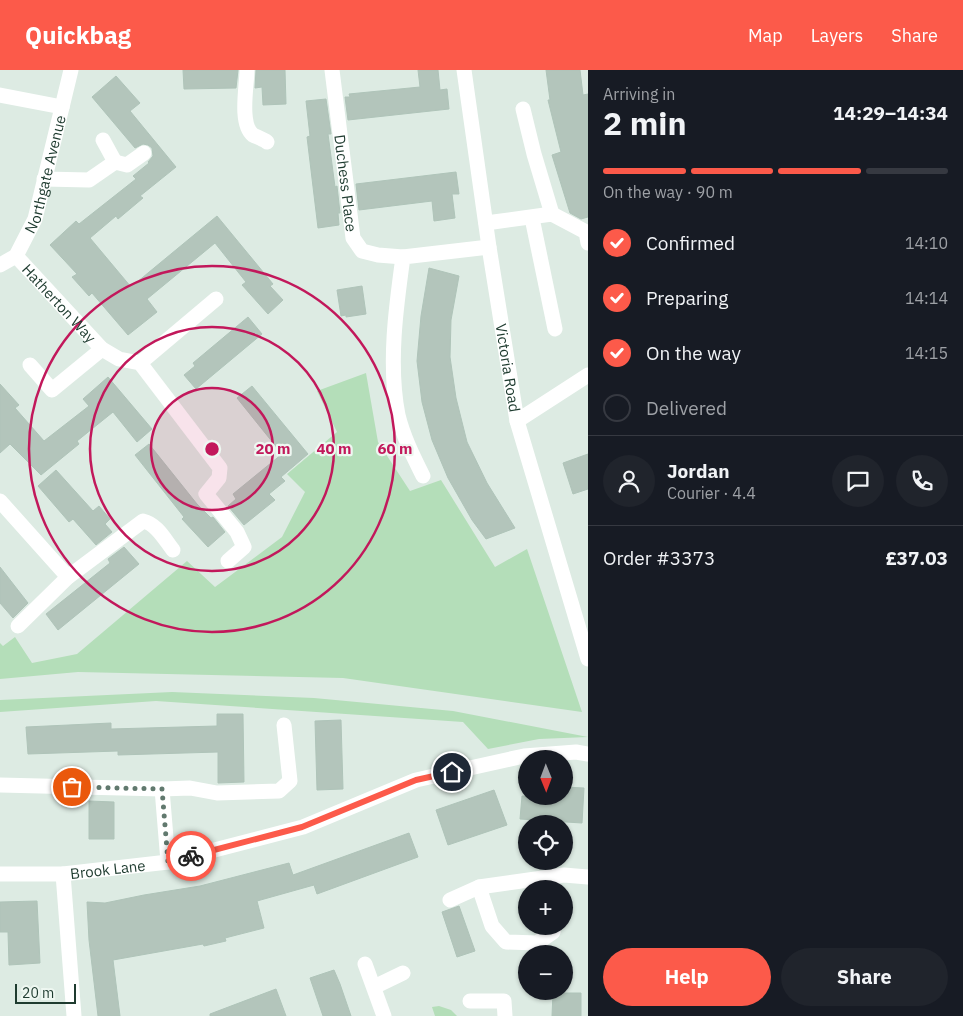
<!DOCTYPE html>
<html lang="en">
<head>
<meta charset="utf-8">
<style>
  body { margin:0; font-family:"IBM Plex Sans",sans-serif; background:#20242c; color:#f1f3f6; height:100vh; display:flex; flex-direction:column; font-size:19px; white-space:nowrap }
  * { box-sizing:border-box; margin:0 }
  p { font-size:16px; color:#9ea1a6 }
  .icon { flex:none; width:28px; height:28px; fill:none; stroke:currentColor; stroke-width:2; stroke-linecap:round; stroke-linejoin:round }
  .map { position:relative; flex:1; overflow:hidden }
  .panel { display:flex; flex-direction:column; background:#171b24; width:375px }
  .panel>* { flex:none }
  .needle { width:32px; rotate:179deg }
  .fabs { position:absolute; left:518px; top:680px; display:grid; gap:10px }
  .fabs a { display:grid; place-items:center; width:55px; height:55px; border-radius:50%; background:#171b24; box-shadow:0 1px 4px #0004; font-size:25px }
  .scale { position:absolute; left:15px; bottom:12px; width:61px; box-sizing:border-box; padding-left:5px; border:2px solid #1e3b2f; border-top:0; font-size:14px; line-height:18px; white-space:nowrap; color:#1e3b2f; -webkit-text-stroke:4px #eef7f1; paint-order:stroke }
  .pin { position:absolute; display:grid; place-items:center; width:42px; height:42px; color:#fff; margin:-21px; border:2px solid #fff; border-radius:50%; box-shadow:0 1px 5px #0007 }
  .courier { position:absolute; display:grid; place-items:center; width:50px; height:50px; margin:-25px; border:4px solid #fc5a4a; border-radius:50%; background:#fff; color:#222; box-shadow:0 1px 6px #0007 }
  .head em { font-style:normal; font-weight:700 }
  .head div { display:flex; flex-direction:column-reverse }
  .head { display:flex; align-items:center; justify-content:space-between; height:85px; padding:0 15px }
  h1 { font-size:32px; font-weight:700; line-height:38px }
  .bar { display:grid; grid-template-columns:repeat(4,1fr); gap:8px 5px; align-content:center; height:60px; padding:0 15px }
  .bar i { height:6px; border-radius:4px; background:#363941 }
  .bar .on { background:#fc5a4a }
  .bar p { grid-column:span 4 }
  .line { display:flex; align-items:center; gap:12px; padding:0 15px; border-top:1px solid #363941 }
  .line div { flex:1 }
  .round { display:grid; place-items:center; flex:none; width:52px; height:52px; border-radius:26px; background:#20242c }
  ol { padding:0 15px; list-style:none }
  li { display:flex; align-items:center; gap:15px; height:55px }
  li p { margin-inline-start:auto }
  li .icon { padding:5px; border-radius:50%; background:#fc5a4a; color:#fff; stroke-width:4 }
  li:last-child { color:#9ea1a6 }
  li i { width:28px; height:28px; border:2px solid #363941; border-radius:50% }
  .cta { display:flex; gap:10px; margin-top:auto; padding:10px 15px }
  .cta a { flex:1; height:58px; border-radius:30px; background:#fc5a4a; color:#fff; font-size:20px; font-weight:700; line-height:58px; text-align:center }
  .cta a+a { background:#20242c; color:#f1f3f6 }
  header { display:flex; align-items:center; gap:30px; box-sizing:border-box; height:70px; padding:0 25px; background:#fc5a4a; color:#fff }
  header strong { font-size:24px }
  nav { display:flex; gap:28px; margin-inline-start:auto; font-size:18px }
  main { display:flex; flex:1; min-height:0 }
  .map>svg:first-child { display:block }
</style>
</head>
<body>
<header>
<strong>Quickbag</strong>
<nav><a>Map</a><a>Layers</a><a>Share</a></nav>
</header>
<main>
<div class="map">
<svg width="588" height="946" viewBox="0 0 588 946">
  <rect width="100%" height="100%" fill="#ddebe3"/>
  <g fill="#b4deb9">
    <polygon points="366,303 378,372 410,421 441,410 495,497 527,479 582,642 343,608 78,602 0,609 0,573 3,576 15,567 32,593 77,584 187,491 215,517 282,467 305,422 287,404 337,362 317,321"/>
    <polygon points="172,622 314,628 453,641 588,667 539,669 488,679 463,652 156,631 0,642 0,630"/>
    <polygon points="439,936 451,940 457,946 435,946 432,937"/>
  </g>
  <g fill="#b3c5bb" stroke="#afc4b9">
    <polygon points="183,0 238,0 236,18 184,19"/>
    <polygon points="256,0 285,0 286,34 263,35 262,17 255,18"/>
    <polygon points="418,0 438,0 440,20 447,19 449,39 348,50 345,27 350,27 349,24 420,17"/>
    <polygon points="546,0 580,0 583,25 588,24 588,147 581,149 570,143 552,85 561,82 548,30 550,30"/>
    <polygon points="116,6 140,33 130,41 176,97 140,126 143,128 118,149 116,146 90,168 131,217 217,146 273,214 270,216 283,230 268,244 242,215 246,212 215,173 147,229 157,242 128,265 92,223 89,226 72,207 77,204 50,175 76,151 79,154 136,109 133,106 149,93 148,92 153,86 152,78 148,75 143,74 135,78 92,27"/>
    <polygon points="326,29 331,64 328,64 335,117 337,116 340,143 338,143 339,155 318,158 307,67 310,66 306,31"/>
    <polygon points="456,102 459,124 452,124 455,148 434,151 432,131 359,140 356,114"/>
    <polygon points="429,198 459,206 451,250 450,287 456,328 467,372 487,413 515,458 486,469 472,450 448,408 432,370 422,332 417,291 421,246"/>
    <polygon points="362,216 366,244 346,247 346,245 341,246 337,220"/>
    <polygon points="248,247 262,264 196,319 184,305 195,296 193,293"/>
    <polygon points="108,307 152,359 137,372 113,342 77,371 79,374 41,405 10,374 0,383 0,314 19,335 15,338 44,371 89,336 83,329"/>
    <polygon points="252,316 308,384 281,407 285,411 269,424 275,430 244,455 228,436 236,429 233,424 282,384 237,328"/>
    <polygon points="149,374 197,434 211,448 213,447 225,462 208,477 182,449 184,447 135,385"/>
    <polygon points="588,384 588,419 573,424 563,393"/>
    <polygon points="56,400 93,441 99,436 110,449 105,454 112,462 96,475 73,449 69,452 38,416"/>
    <polygon points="124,477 139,494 58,560 46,544 110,493 108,489"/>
    <polygon points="0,497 28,533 13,548 0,533"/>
    <polygon points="217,644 243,644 244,712 218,713 218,682 118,685 118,681 28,684 26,657 111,653 111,659 217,656"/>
    <polygon points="341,650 343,719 317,720 315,651"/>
    <polygon points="564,717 584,718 582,753 520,749 522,726 564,726"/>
    <polygon points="494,720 507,755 448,775 436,740"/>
    <polygon points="89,731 114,732 114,769 89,769"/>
    <polygon points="409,763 418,787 317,824 314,815 257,831 264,858 225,868 226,871 204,876 203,874 113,890 120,946 98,946 89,870 87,832 105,833 144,825 200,816 289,793 293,805"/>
    <polygon points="37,831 40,893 9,895 8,862 0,862 0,832"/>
    <polygon points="459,836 475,881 457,887 442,842"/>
    <polygon points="334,900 340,914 351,946 323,946 310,908"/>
    <polygon points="276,919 286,946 210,946 210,944"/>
    <polygon points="553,923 581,923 581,946 552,946"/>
  </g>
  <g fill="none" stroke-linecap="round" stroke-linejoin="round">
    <g stroke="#fff" stroke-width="15">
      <path d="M247,0C247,15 239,54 253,65C257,67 263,69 267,72"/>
      <path id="s1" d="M332,0L353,168L362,181L378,185L403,187"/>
      <path id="s2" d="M464,0L489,177L517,351L588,589"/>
      <polyline points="0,25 62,37"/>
      <polyline points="523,39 534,84 552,144"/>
      <polyline points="103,70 115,92"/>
      <polyline points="44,109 89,110 115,92 127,95 144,83"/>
      <polyline points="532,148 555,259"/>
      <polyline points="486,153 552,144 586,162 588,173"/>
      <path id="s3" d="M16,186L102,279L119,289L140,293L220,398L219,408L206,424L237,462L244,477L228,491"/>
      <path id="s4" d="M0,195L16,186L35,149L71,0"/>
      <polyline points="140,293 216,229"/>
      <polyline points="30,295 52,320 102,279"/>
      <polyline points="517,351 588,305"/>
      <path d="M423,406C413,386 403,366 398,345C388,295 396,237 403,187L489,177"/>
      <polyline points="0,431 68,507"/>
      <path d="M18,556L68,507L143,451C157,454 165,470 173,480"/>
      <polyline points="0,715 162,719 190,718 217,723 279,721 290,711 284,655"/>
      <polyline points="162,719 168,792"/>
      <path id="s5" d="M0,804H63L168,792L303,757L416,710L524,686L576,682L588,684"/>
      <polyline points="63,804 74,946"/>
      <polyline points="479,817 492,856 506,872 537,873 553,862 554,856"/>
      <polyline points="450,830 479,817 564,805 588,807"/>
      <polyline points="365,894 384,946"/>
      <polyline points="374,917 403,903"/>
      <polyline points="470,931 504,931 505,946"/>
    </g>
  </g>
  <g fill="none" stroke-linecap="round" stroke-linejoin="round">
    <polyline stroke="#61796e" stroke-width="5" stroke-dasharray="0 9" points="72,717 162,719 168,792 191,786"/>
    <polyline stroke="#fc5a4a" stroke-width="6" points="191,786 302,757 416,710 452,702"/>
  </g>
  <circle cx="212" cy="379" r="61" fill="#c2185b" fill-opacity=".12"/>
  <g fill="none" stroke="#c2185b" stroke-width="2.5">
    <circle cx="212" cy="379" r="61"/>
    <circle cx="212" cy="379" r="122"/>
    <circle cx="212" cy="379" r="183"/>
  </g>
  <g text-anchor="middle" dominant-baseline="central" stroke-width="4.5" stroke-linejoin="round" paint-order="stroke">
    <g font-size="15" fill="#1e3b2f" stroke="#eef7f1">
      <text stroke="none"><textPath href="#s4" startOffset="106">Northgate Avenue</textPath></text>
      <text stroke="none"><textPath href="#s1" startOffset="114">Duchess Place</textPath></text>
      <text stroke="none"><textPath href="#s3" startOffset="64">Hatherton Way</textPath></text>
      <text stroke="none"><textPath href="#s2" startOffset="301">Victoria Road</textPath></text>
      <text stroke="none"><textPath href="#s5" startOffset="108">Brook Lane</textPath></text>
    </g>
  </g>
  <circle cx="212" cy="379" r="8" fill="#c2185b" stroke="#eef7f1" stroke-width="2.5"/>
  <g font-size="15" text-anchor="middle" font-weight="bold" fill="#c2185b" stroke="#eef7f1" stroke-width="4.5" stroke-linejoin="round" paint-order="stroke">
    <text x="273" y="384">20 m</text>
    <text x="334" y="384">40 m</text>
    <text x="395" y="384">60 m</text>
  </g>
</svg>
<div class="fabs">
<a><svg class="needle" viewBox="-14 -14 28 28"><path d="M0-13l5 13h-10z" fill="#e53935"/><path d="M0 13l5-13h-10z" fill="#9ea1a6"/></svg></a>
<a><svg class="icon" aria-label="locate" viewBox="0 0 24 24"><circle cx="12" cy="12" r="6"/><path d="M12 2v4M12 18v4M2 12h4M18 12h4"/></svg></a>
<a>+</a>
<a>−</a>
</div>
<div class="scale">20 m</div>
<div class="pin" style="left:72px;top:717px;background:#ea580c"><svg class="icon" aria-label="bag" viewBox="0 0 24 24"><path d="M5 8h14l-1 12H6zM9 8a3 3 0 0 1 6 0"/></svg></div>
<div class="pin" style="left:452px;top:702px;background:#1f2937"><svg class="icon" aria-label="home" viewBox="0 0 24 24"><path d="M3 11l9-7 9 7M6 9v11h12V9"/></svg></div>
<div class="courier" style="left:191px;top:786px"><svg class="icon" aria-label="bike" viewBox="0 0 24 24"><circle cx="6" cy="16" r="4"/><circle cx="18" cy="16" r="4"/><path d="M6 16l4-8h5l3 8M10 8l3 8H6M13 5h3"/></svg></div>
</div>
<section class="panel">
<div class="head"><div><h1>2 min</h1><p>Arriving in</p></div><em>14:29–14:34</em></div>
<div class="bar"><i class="on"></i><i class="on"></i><i class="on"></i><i></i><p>On the way · 90 m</p></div>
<ol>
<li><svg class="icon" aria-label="check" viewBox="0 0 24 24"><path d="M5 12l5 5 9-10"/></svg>Confirmed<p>14:10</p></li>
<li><svg class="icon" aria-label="check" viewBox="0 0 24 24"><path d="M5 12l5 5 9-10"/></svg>Preparing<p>14:14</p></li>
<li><svg class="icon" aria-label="check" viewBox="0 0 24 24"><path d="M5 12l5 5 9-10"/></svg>On the way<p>14:15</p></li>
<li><i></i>Delivered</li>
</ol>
<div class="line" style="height:90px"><a class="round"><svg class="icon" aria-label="person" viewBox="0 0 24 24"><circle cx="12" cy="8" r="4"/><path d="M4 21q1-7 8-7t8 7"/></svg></a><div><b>Jordan</b><p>Courier · 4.4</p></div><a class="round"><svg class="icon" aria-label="chat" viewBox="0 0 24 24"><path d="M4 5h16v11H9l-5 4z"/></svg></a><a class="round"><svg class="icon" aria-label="phone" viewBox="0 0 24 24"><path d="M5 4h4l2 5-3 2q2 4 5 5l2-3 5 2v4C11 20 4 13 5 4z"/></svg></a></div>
<div class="line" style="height:65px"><div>Order #3373</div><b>£37.03</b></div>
<div class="cta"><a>Help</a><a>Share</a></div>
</section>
</main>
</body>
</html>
